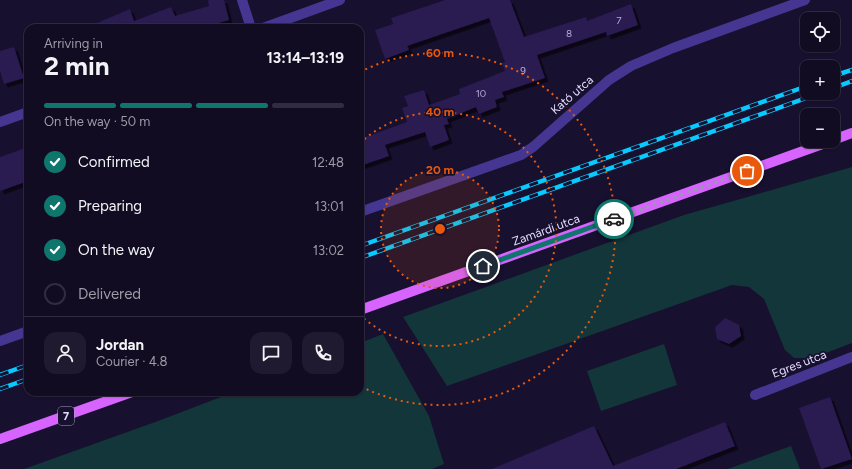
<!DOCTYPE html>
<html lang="en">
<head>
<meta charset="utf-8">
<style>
  body { margin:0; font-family:Figtree,sans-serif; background:#1f1a30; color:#f1f3f6; height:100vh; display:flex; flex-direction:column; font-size:15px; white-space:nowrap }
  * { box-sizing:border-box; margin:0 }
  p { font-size:13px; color:#9c9ba6 }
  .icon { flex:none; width:22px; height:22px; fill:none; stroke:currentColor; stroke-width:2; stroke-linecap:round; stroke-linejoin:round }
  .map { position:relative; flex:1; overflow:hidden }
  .panel { position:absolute; left:24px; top:24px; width:340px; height:372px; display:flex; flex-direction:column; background:#120c23; border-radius:12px; box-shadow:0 1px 3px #0004,0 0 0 1px #312c41 }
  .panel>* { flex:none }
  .tools { position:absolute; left:800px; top:12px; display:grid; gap:8px }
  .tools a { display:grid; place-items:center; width:40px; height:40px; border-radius:8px; background:#120c23; box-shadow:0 1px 3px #0004,0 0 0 1px #312c41; font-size:20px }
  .pin { position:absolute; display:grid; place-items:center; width:34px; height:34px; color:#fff; margin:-17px; border:2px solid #fff; border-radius:50%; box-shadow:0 1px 4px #0007 }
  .courier { position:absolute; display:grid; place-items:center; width:40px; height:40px; margin:-20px; border:3px solid #0f766e; border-radius:50%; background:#fff; color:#222; box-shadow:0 1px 5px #0007 }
  .head em { font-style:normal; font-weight:700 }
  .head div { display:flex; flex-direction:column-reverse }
  .head { display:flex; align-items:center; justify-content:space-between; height:68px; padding:0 20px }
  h1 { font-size:26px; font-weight:700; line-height:30px }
  .bar { display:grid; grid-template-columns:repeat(4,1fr); gap:6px 4px; align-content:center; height:48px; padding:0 20px }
  .bar i { height:5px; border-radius:3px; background:#312c41 }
  .bar .selected { background:#0f766e }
  .bar p { grid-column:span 4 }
  .line { display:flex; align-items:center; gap:10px; padding:0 20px; border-top:1px solid #312c41 }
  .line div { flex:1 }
  .round { display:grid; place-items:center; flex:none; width:42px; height:42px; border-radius:12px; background:#1f1a30 }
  ol { padding:0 20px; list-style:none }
  li { display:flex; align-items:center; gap:12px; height:44px }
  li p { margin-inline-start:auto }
  li .icon { padding:4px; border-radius:50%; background:#0f766e; color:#fff; stroke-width:4 }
  li:last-child { color:#9c9ba6 }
  li i { width:22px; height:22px; border:2px solid #312c41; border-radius:50% }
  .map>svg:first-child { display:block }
</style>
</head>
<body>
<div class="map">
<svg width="852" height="469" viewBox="0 0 852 469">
  <defs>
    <filter id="shadow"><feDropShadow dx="3.5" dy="3.5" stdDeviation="0" flood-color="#0009"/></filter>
  </defs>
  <rect width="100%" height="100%" fill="#18102f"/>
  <g fill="#123639">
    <polygon points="852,167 852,343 813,358 794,358 785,350 764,299 749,287 732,285 447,386 403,317 684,215"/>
    <polygon points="383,334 429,416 444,464 432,469 24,469 158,421 234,392 360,392 360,343"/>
    <polygon points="664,344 677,385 601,411 587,371"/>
    <polygon points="791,446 800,469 728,469"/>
  </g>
  <g fill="#2b1a51" filter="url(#shadow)">
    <polygon points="208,0 224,0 229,20 201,28 85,28 130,9 134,21 171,7 175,16 209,6"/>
    <polygon points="445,0 510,0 524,37 586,17 587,21 631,4 638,25 607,36 606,32 537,55 545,78 502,92 504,97 495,100 497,107 479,114 476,107 447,119 449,124 444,125 449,140 430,147 425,132 385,145 389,156 360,166 360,139 407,122 402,108 408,106 404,96 424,90 429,105 460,94 459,89 505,71 502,63 505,62 489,18 407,46 409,50 385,59 375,30 393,24 391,18"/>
    <polygon points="14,47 24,78 4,84 0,71 0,51"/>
    <polygon points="28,147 28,181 0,191 0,157"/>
    <polygon points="725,318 739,325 741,336 729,344 717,339 715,327"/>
    <polygon points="830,397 852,459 821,469 799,408"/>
    <polygon points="725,422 735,446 676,469 492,469 594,426 613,466"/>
  </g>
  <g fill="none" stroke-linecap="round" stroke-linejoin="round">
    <g stroke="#453791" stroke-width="10">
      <polyline points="242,0 251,28"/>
      <polyline points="263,28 340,0"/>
      <polyline points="0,122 28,112"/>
      <polyline points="360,212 521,155 533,147 609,80 631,66 673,48 805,0"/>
      <polyline points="0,341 28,331"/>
      <polyline points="755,395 852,357"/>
    </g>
    <g stroke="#d764ff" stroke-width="10">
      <polyline points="833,140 852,133"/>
      <polyline points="360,310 831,141"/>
      <polyline points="0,439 132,392"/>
    </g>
    <defs>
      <g id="rail">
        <polyline points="833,76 852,70"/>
        <polyline points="833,88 852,81"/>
        <polyline points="360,246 807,86"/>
        <polyline points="360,258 820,93"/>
        <polyline points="0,375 28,365"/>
        <polyline points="0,389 28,379"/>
      </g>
    </defs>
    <use href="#rail" stroke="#09caff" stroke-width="4.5"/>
    <use href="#rail" stroke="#18102f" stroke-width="3" stroke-dasharray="9" stroke-linecap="butt"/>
  </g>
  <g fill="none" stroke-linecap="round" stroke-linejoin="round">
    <polyline stroke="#9d95b6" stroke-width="4" stroke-dasharray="0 7.2" points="614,219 747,171"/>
    <polyline stroke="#0f766e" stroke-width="5" points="483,266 614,219"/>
  </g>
  <circle cx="440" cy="229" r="59" fill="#e8590c" fill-opacity=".12"/>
  <g fill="none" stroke="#e8590c" stroke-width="2" stroke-dasharray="2 4">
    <circle cx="440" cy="229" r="59"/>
    <path d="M360 143A117 117 0 1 1 360 315"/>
    <path d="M360 72A176 176 0 1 1 360 386"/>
  </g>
  <g text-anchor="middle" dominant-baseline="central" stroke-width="3.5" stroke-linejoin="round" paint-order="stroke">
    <g font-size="10" fill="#b6acd4">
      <text x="619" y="20">7</text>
      <text x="569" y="33">8</text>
      <text x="523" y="70">9</text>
      <text x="481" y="93">10</text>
    </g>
    <rect fill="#18102f" stroke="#a8a0c1" stroke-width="1" x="58" y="407" width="16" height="18" rx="3"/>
    <g font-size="11" font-weight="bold" fill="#e5ddff">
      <text x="66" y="416">7</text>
    </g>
    <g font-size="12" fill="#e5ddff" stroke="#18102f">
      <text transform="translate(572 95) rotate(-41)">Kató utca</text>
      <text transform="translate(546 230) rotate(-20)">Zamárdi utca</text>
      <text transform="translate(799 364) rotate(-21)">Egres utca</text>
    </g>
  </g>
  <circle cx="440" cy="229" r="6" fill="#e8590c" stroke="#18102f" stroke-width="2"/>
  <g font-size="12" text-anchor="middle" font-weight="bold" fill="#e8590c" stroke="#18102f" stroke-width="3.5" stroke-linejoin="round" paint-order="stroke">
    <text x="440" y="57">60 m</text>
    <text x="440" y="116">40 m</text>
    <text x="440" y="174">20 m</text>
  </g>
</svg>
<div class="tools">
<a><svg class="icon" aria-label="locate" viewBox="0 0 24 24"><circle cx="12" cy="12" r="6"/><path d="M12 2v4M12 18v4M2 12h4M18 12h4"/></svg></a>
<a>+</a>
<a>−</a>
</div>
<div class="pin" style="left:747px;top:171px;background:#ea580c"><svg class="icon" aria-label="bag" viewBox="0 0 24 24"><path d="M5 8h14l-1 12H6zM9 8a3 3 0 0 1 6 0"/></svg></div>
<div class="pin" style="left:483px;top:266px;background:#1f2937"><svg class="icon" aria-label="home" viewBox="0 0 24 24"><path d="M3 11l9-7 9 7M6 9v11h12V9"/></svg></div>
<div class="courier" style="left:614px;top:219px"><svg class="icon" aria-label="car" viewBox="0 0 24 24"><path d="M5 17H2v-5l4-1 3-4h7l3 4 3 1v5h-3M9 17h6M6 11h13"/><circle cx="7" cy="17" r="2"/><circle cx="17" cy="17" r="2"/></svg></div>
<section class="panel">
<div class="head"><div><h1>2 min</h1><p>Arriving in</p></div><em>13:14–13:19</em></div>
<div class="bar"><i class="selected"></i><i class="selected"></i><i class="selected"></i><i></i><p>On the way · 50 m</p></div>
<ol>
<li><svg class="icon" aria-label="check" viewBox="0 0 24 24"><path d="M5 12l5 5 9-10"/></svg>Confirmed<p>12:48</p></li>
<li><svg class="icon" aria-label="check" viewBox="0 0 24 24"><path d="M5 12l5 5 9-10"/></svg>Preparing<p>13:01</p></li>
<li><svg class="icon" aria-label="check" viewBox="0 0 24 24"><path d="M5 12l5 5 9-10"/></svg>On the way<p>13:02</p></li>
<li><i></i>Delivered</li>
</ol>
<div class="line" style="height:72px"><a class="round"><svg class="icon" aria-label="person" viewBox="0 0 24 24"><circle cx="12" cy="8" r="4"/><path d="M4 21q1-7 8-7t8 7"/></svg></a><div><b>Jordan</b><p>Courier · 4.8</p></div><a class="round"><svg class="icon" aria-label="chat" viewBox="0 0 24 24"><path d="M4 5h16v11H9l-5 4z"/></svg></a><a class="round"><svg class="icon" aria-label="phone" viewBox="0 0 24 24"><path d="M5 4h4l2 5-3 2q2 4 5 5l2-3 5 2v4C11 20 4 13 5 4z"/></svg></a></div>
</section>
</div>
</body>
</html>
